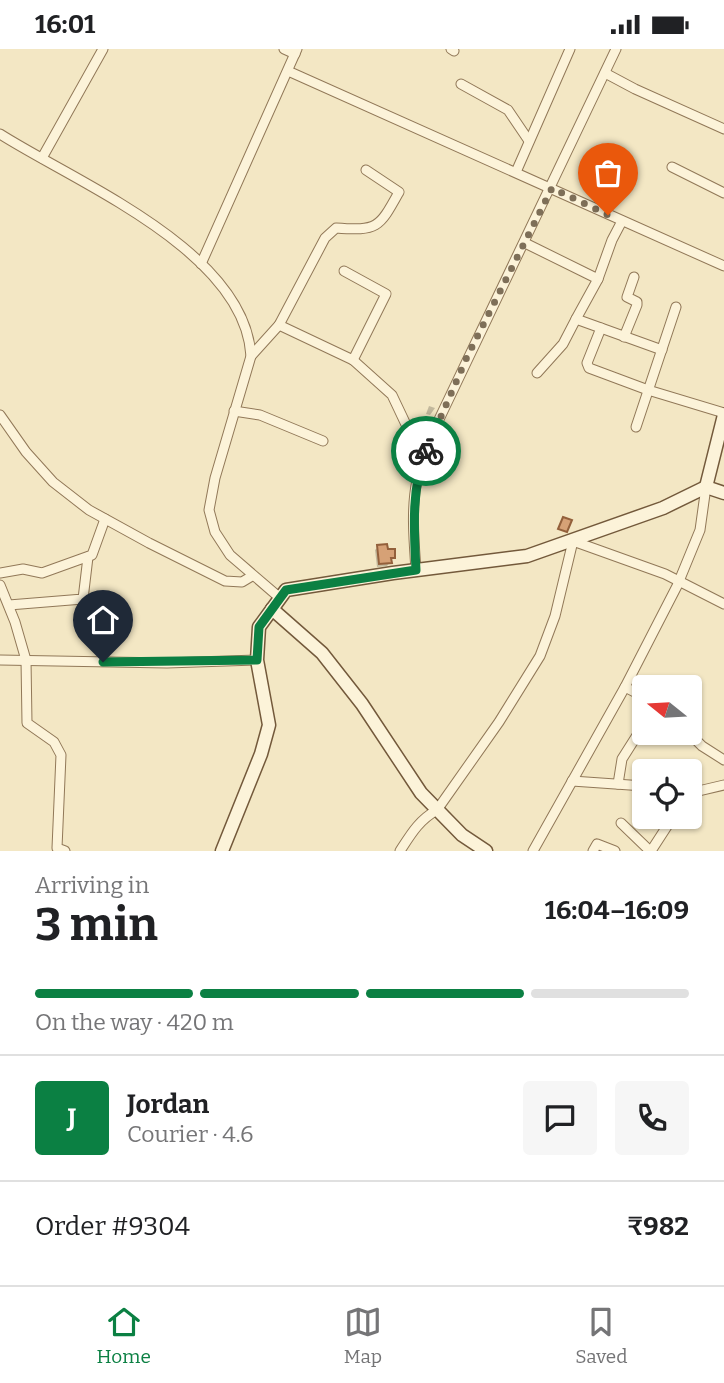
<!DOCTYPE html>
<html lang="en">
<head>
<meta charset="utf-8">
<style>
  body { margin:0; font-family:Bitter,serif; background:#f6f6f6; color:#202124; height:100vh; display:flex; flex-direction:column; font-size:26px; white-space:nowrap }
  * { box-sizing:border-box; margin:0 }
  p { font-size:23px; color:#757577 }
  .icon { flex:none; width:38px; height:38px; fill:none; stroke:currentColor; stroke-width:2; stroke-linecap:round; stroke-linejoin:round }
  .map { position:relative; height:802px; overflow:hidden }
  .sheet { display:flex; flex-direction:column; background:#fff; flex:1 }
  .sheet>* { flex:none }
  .needle { width:46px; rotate:288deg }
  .controls { position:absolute; left:632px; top:626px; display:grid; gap:14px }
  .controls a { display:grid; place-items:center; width:70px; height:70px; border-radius:7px; background:#fff; box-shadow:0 2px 5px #0004; font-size:35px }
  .pin { position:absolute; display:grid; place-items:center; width:60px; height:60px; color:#fff; margin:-72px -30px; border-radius:50% 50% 50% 0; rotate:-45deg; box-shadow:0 0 7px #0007 }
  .pin .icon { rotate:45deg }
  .courier { position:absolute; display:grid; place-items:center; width:70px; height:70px; margin:-35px; border:5px solid #0b8043; border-radius:50%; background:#fff; color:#222; box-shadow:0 2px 9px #0007 }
  .headline em { font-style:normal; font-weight:700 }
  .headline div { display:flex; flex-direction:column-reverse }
  .headline { display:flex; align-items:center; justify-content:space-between; height:119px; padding:0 35px }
  h1 { font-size:46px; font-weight:700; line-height:52px }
  .bar { display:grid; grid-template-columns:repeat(4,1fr); gap:10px 7px; align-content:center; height:84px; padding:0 35px }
  .bar i { height:9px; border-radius:5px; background:#e0e0e0 }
  .bar .on { background:#0b8043 }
  .bar p { grid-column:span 4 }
  .line { display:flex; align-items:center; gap:18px; padding:0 35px; border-top:2px solid #e0e0e0 }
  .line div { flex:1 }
  .round { display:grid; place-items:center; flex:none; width:74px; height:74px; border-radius:7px; background:#f6f6f6 }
  .status { display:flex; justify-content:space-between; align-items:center; height:49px; padding:0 35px; background:#fff; direction:ltr }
  .status svg { height:19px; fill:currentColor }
  .tab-bar { display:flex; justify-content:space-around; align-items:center; height:98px; border-top:2px solid #e0e0e0; background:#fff; font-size:19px; color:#757577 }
  .tab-bar a { display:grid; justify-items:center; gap:4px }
  .tab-bar .on { color:#0b8043 }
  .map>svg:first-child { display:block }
</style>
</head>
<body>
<div class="status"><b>16:01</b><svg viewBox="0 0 49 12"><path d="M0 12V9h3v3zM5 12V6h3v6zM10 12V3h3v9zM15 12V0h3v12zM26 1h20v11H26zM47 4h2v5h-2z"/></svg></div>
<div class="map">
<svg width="724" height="802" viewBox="0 0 724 802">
  <rect width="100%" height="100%" fill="#f3e7c4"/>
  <g fill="#0003">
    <polygon points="429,357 435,359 430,366 426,365"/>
    <polygon points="378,498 394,508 387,517 377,518 375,501"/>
  </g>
  <g fill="#d6a176" stroke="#93603b" stroke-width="2">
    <polygon points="563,468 572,471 567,483 558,480"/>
    <polygon points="387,495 388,500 395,500 395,509 391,509 392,514 379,515 377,496"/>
  </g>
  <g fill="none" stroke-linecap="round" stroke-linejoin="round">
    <defs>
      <g id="street">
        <polyline points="284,0 295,5"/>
        <polyline points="451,0 454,2"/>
        <polyline points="288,22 724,217"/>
        <polyline points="605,24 635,40 724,80"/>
        <polyline points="461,35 508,61 529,92"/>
        <path d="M0,85C77,134 245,202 251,307L215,429L209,461L215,483L230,506L280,549"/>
        <polyline points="42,109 103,0"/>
        <polyline points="672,118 724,144"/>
        <polyline points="516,123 570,0"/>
        <polyline points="525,194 598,230"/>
        <polyline points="201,215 297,0"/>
        <polyline points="344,222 386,245 353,311"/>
        <polyline points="576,270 662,301"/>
        <polyline points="279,276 353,311 392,346 410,384 427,397"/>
        <polyline points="601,279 587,314 589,319 648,341 724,364"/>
        <polyline points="624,288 637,256 637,253 627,248 634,228"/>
        <path d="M251,307L279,276L325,189L336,179C378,182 379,179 399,143L366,121"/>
        <polyline points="537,324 563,295 576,270 598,230 612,191 622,172"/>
        <polyline points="234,362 260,366 323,392"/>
        <polyline points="0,366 26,403 53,433 89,461 149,494 225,532 242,533 252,527"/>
        <polyline points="636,378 676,258"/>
        <path d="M416,521C414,492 411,460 417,431C420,414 427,399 433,383L616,0"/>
        <polyline points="0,524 23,520 42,524 92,506 105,470"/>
        <polyline points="0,536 15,573 26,611 27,674 54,693 61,706 57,799 65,802"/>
        <polyline points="9,556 83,550 88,508"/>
        <polyline points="0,611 167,614 257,611"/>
        <polyline points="625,638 644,648"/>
        <polyline points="689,684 702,697 724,711"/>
        <polyline points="572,732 644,737"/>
        <polyline points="618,735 622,710 641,680"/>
        <polyline points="690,744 724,736"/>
        <polyline points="621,774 650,802"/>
        <path d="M400,802C411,785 419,771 437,761L499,673L540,607L555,567L573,492L665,525L724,555"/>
        <polyline points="533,802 625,638 677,537 700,481 706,438"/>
        <polyline points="593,802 597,795 615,802"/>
        <polyline points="651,802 673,768"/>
      </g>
      <g id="secondary">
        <polyline points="706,438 724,366"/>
        <polyline points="272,560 322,604 362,655 421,744 462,786 486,802"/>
        <polyline points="222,802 261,705 269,676 257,611 259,578 286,541 393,524 527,507 663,459 706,438 724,444"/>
      </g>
    </defs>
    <use href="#street" stroke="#917858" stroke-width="11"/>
    <use href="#secondary" stroke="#73593b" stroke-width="15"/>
    <use href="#street" stroke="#fcf3d9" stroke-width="9"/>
    <use href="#secondary" stroke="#fcf3d9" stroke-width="12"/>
  </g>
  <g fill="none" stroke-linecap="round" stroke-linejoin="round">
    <polyline stroke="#7e6f58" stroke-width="7" stroke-dasharray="0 12.6" points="426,402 467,308 552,139 608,166"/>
    <path stroke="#0b8043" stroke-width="9" d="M103,613L257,611L259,578L286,541L416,521C414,481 411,440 426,402"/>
  </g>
</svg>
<div class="controls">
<a><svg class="needle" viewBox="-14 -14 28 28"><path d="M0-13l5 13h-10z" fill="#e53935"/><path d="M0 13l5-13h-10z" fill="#757577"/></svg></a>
<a><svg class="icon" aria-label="locate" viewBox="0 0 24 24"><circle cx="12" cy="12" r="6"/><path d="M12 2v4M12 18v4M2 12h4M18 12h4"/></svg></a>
</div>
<div class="pin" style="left:608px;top:166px;background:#ea580c"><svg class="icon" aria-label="bag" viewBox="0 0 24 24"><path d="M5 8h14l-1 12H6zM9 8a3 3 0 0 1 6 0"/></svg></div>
<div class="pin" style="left:103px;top:613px;background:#1f2937"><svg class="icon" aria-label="home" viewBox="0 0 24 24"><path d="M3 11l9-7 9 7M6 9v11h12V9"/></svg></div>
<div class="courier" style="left:426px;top:402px"><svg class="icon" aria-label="bike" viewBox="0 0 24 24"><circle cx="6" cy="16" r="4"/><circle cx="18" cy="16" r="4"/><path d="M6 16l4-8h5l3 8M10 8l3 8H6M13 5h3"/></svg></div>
</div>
<section class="sheet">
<div class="headline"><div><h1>3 min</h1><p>Arriving in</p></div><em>16:04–16:09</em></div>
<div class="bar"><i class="on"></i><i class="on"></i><i class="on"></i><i></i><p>On the way · 420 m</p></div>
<div class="line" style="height:126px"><b class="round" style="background:#0b8043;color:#fff">J</b><div><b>Jordan</b><p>Courier · 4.6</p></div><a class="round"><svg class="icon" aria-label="chat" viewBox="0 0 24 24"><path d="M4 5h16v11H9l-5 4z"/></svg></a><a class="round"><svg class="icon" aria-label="phone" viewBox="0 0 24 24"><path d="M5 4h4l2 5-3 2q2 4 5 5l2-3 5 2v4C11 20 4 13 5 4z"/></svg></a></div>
<div class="line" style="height:91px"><div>Order #9304</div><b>₹982</b></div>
</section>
<nav class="tab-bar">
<a class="on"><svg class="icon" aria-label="home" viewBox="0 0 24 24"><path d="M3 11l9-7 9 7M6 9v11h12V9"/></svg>Home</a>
<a><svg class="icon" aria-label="map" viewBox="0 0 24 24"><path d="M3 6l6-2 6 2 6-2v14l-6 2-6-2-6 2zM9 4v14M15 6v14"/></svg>Map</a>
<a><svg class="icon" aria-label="saved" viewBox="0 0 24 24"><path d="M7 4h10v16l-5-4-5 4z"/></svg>Saved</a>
</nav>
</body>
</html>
